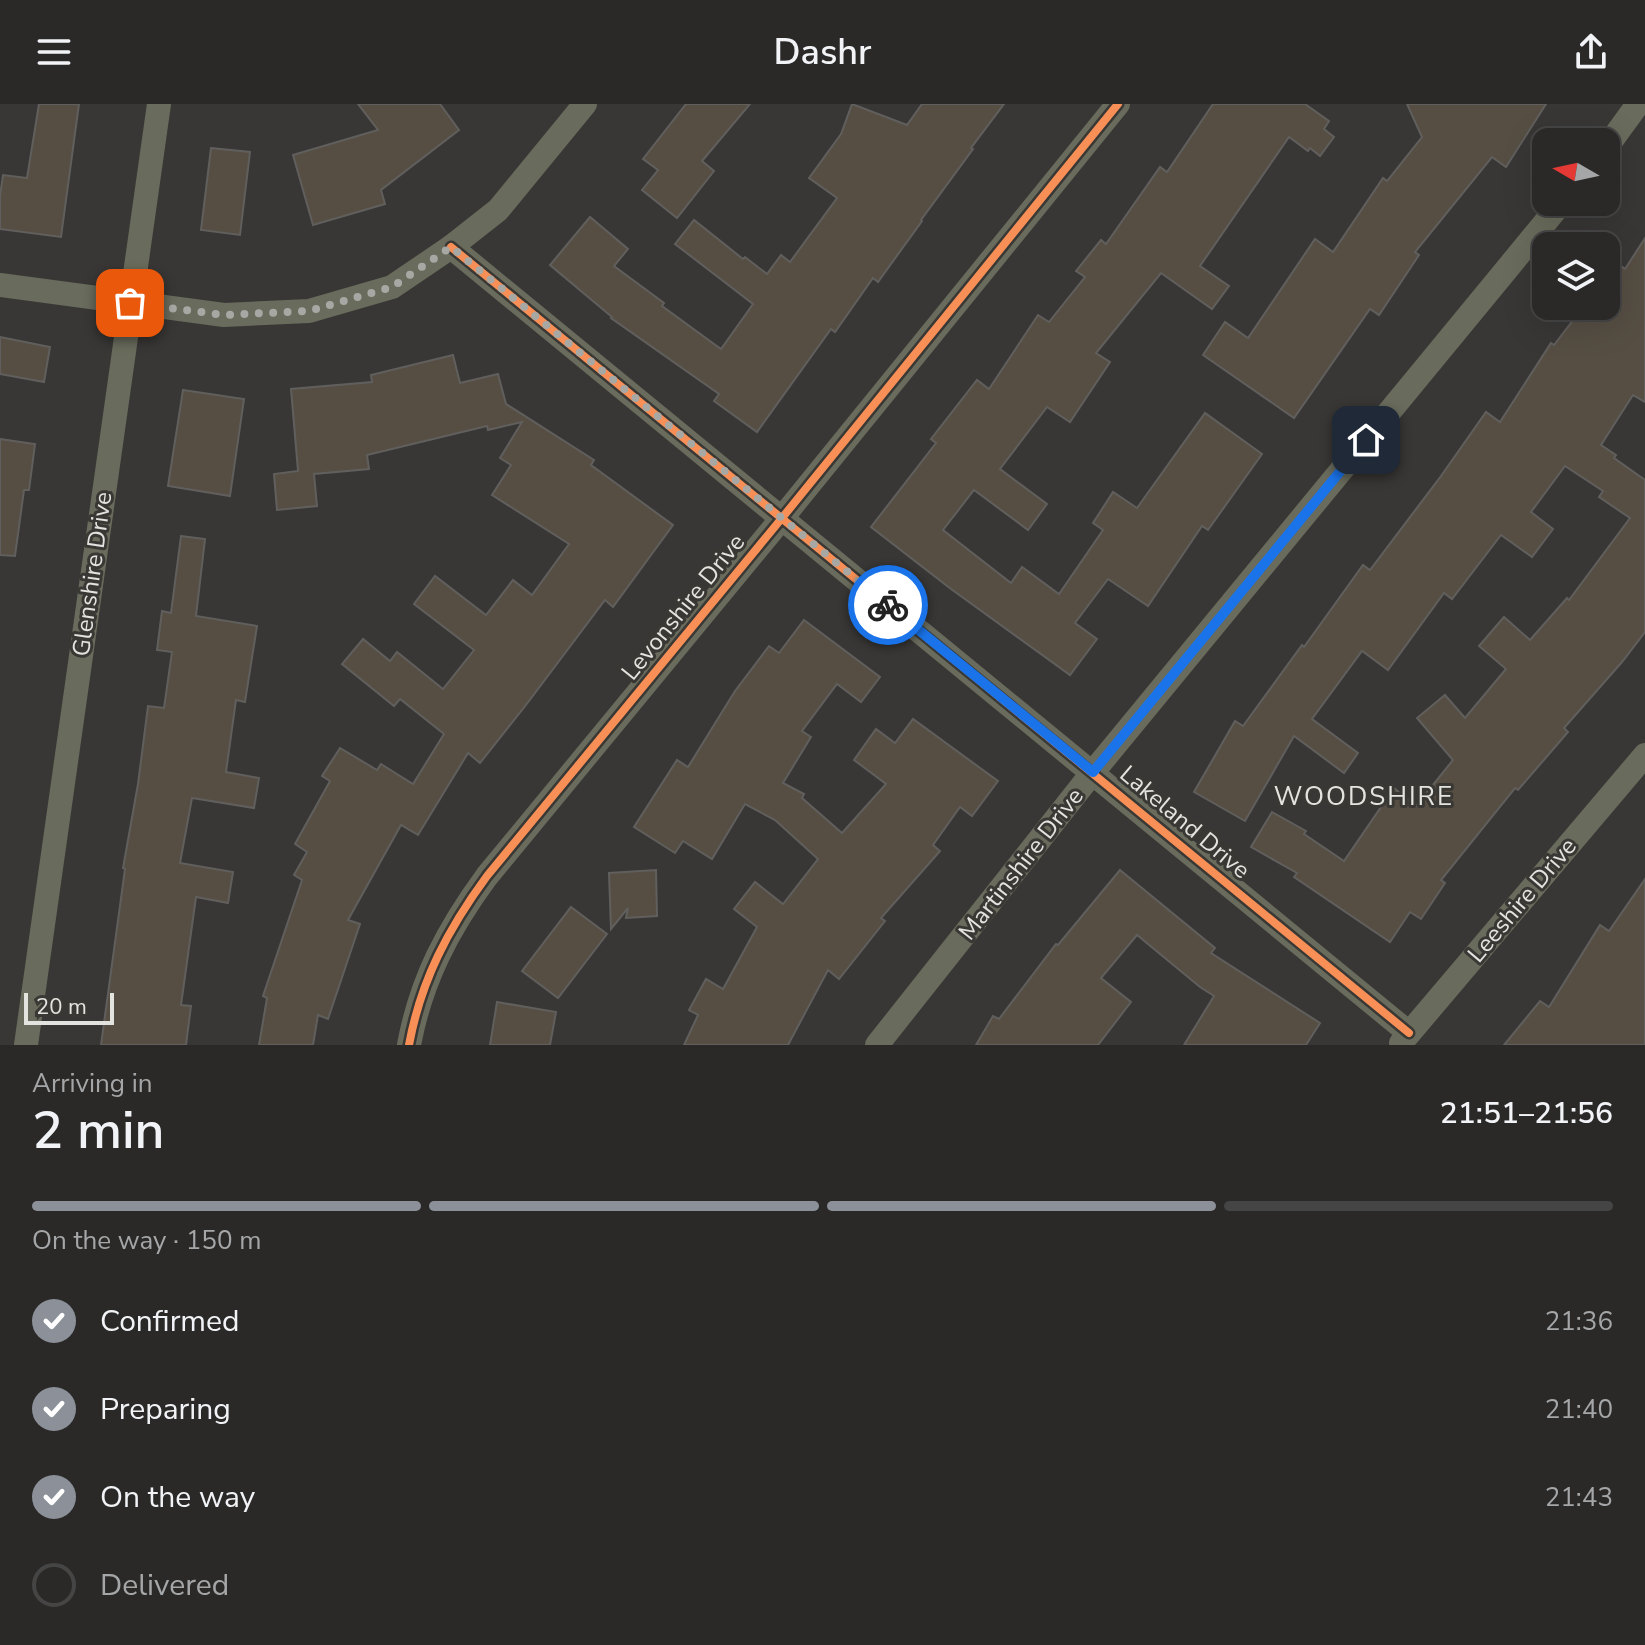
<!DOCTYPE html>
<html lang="en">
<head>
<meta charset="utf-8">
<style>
  body { margin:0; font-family:"Nunito Sans",sans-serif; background:#363534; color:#f1f3f6; height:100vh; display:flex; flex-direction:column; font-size:30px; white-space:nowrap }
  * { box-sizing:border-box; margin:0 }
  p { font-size:26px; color:#a5a6a8 }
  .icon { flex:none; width:44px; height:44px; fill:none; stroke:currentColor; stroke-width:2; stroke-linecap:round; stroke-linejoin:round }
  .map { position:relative; height:941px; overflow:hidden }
  .side { display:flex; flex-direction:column; background:#2a2928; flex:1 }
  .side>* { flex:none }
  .needle { width:52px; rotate:279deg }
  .tools { position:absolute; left:1532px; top:24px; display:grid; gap:16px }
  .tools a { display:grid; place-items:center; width:88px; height:88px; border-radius:16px; background:#2a2928; box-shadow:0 8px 32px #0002,0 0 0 2px #464545; font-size:40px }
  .scale { position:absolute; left:24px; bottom:20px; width:90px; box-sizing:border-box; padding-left:8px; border:4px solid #e3e3e0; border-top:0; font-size:22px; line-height:28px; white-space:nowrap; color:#e3e3e0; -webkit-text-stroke:6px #393834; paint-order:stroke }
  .pin { position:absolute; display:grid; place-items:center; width:68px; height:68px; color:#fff; margin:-34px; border-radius:16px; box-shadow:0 4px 12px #0006 }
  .courier { position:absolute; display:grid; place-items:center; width:80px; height:80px; margin:-40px; border:6px solid #1a73e8; border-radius:50%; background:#fff; color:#222; box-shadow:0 2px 10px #0007 }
  .headline em { font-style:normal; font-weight:600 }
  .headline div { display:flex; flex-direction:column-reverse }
  .headline { display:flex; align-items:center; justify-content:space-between; height:136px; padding:0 32px }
  h1 { font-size:52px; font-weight:600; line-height:60px }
  .bar { display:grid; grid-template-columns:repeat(4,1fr); gap:12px 8px; align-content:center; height:96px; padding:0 32px }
  .bar i { height:10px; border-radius:6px; background:#464545 }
  .bar .selected { background:#8c9099 }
  .bar p { grid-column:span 4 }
  ol { padding:0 32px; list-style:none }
  li { display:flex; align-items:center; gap:24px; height:88px }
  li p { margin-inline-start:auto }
  li .icon { padding:8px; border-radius:50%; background:#8c9099; color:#fff; stroke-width:4 }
  li:last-child { color:#a5a6a8 }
  li i { width:44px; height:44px; border:4px solid #464545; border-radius:50% }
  header { display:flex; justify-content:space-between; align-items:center; height:104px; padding:0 32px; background:#2a2928; font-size:36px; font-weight:600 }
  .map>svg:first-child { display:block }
</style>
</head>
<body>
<header><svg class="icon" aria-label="menu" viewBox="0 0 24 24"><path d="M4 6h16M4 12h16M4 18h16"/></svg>Dashr<svg class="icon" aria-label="share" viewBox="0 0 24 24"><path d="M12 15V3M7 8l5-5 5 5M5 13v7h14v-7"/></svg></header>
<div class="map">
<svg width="1645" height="941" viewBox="0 0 1645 941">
  <rect width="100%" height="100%" fill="#383735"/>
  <g fill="#564e43" stroke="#605f5d" stroke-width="2">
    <polygon points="39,0 79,0 61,133 0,125 0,92 3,71 27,74"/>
    <polygon points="358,0 440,0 459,26 381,86 385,100 313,121 293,51 378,26"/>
    <polygon points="686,0 750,0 702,57 714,67 677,114 642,86 658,66 643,55"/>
    <polygon points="852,0 907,21 922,0 1004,0 971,44 973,45 921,116 922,117 878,178 873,174 835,228 831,225 757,328 714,297 719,290 611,214 612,213 550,161 590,113 628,145 614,162 664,199 662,202 721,245 753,200 675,140 694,116 743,155 745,153 767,170 781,151 790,158 837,94 809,74 841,30"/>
    <polygon points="1213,0 1305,0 1329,17 1324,25 1334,33 1320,52 1310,44 1308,47 1289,33 1200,162 1229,182 1212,205 1161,169 1096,249 1110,258 1070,318 1047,303 1000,365 1047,400 1028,426 974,386 943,426 1011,479 1022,463 1059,490 1103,426 1093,419 1113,388 1137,404 1205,309 1262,350 1208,426 1202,422 1148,502 1108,475 1075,519 1097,535 1070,571 951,485 871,423 936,339 931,335 977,276 989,285 1038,211 1049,218 1085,173 1076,167 1101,136 1106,140 1160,63 1167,68"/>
    <polygon points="1407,0 1546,0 1506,63 1492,53 1415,148 1419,151 1379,211 1370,205 1294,314 1203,251 1225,218 1248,234 1315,135 1333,148 1383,74 1387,77 1422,33"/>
    <polygon points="211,44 250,48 240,131 201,126"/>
    <polygon points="1645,134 1645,298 1633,291 1601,341 1616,351 1614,354 1645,376 1645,528 1622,558 1564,624 1568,628 1518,686 1515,684 1441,776 1445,779 1421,815 1410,808 1390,838 1294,773 1297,769 1251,743 1272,708 1306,727 1304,730 1344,757 1394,684 1416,702 1453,656 1417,614 1445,591 1465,614 1506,565 1479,542 1504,513 1530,536 1567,494 1569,496 1630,414 1599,393 1603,387 1565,362 1531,408 1553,425 1532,453 1501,431 1452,495 1444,489 1388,566 1362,547 1312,615 1358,649 1344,669 1294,632 1245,717 1194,688 1235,617 1243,622 1302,541 1304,543 1363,461 1370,466 1441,372 1486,308 1500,318 1551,239 1554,241 1584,202 1606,202 1606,173 1617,159 1625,165"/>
    <polygon points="0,233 50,243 44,278 0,270"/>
    <polygon points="453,251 460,279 498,270 506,300 594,356 591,361 673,421 613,503 605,496 526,601 480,659 468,649 418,731 401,721 348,816 360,820 328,915 318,911 313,941 259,941 267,894 263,892 302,776 294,771 307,748 295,740 330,677 322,672 340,644 377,666 381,660 413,680 444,630 400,595 394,602 342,560 363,535 390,557 397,548 443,585 474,546 414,500 435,472 486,511 513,476 532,491 569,440 492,391 511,361 500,354 522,318 488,326 487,322 367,351 369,365 314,370 317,402 277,406 274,370 298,367 291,285 372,278 371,271"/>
    <polygon points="183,286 244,295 230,392 168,382"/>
    <polygon points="0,335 35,340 29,386 24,386 15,452 0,451"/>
    <polygon points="181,432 205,435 196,512 257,522 245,598 236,596 226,668 259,674 254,704 192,694 180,759 233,768 228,799 196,793 181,901 191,902 186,941 101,941 125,765 123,764 138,680 148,602 164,604 172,548 157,546 162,507 171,509"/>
    <polygon points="804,516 880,573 861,598 837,580 802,627 811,633 783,679 804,690 802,694 842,729 886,680 854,656 876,625 895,639 913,615 998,677 972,712 960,703 933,741 940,747 881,814 885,817 839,875 828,866 788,941 684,941 698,911 689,906 706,875 723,885 757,823 734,805 755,778 783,800 818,755 775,716 745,700 712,755 683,737 675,749 634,723 677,656 688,663 735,587 769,542 779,549"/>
    <polygon points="656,766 657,812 626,814 628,804 611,825 609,769"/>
    <polygon points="1120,766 1215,844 1211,849 1320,919 1306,941 1184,941 1214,892 1200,883 1137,831 1101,874 1131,898 1098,941 976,941 993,912 999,915 1056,840 1058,841"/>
    <polygon points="1645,775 1645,941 1504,941 1540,897 1549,903 1600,821 1609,827"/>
    <polygon points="571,803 607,830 558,894 522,867"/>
    <polygon points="497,898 556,908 550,941 490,941"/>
  </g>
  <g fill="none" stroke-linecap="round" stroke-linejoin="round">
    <g stroke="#696b5c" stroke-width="24">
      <polyline points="1606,44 1638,0"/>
      <polyline points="451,143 1409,929"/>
      <polyline points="0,181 224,211 309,207 392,183 451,143 498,106 585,0"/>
      <polyline points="1401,939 1645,651"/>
      <polyline points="26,941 159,0"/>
      <path d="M409,941C421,876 448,825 487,772L782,414L1118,0"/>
      <polyline points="877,941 1093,668 1562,98"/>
    </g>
    <defs>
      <g id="cycleway">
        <polyline points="451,143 1409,929"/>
        <path d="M409,941C421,876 448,825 487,772L782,414L1118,0"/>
      </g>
    </defs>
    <use href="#cycleway" stroke="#393834" stroke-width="13"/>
    <use href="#cycleway" stroke="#f78f57" stroke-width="8"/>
  </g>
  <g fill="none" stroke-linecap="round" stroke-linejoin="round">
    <polyline stroke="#a7a7a4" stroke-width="8" stroke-dasharray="0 14.4" points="130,199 224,211 309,207 392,183 451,143 888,501"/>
    <polyline stroke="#1a73e8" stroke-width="10" points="888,501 1093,668 1366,336"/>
  </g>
  <g text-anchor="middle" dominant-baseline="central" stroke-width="6" stroke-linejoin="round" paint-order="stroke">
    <g font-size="24" fill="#e3e3e0" stroke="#393834">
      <text transform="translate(92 470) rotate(-82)">Glenshire Drive</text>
      <text transform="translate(683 503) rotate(-51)">Levonshire Drive</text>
      <text transform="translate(1185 718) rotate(40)">Lakeland Drive</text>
      <text transform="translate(1021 760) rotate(-52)">Martinshire Drive</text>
      <text transform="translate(1522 796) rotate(-50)">Leeshire Drive</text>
    </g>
    <g font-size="26" letter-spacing="2" fill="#e3e3e0" stroke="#393834">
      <text x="1364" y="692">WOODSHIRE</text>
    </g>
  </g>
</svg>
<div class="tools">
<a><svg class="needle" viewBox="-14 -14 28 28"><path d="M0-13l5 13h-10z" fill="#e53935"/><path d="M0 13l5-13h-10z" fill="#a5a6a8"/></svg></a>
<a><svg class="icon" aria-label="layers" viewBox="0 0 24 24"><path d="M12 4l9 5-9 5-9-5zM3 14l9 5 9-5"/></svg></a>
</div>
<div class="scale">20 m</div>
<div class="pin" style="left:130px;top:199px;background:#ea580c"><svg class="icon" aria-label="bag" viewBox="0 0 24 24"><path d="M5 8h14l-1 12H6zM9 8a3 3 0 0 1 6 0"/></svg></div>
<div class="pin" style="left:1366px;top:336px;background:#1f2937"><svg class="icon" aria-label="home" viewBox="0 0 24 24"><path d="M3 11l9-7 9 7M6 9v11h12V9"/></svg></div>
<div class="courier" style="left:888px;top:501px"><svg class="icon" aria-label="bike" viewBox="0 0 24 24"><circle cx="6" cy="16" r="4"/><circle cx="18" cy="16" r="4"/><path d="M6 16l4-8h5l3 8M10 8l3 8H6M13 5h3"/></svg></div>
</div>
<section class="side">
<div class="headline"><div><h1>2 min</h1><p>Arriving in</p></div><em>21:51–21:56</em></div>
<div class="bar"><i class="selected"></i><i class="selected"></i><i class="selected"></i><i></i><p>On the way · 150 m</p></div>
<ol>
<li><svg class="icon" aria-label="check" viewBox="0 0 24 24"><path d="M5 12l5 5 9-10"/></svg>Confirmed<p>21:36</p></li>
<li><svg class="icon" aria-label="check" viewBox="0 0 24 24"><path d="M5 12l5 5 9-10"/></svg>Preparing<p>21:40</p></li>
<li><svg class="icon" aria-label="check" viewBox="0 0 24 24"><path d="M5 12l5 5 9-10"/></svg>On the way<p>21:43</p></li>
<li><i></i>Delivered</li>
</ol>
</section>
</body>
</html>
